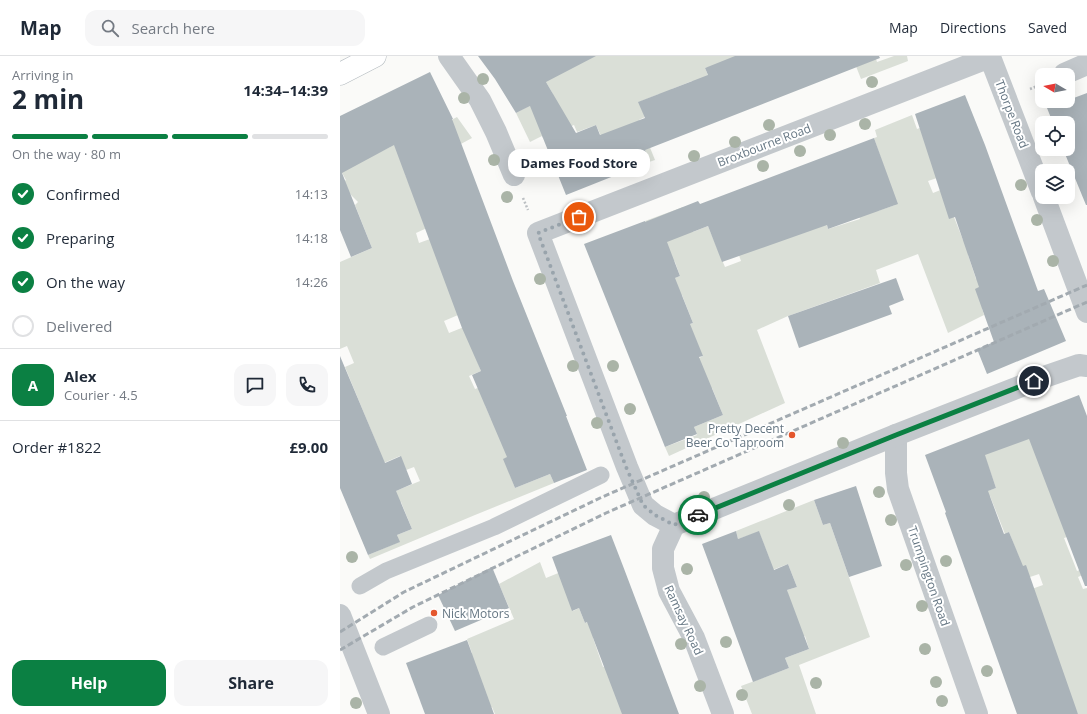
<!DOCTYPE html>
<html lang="en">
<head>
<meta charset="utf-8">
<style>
  body { margin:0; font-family:"Open Sans",sans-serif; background:#f6f6f7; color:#1f2937; height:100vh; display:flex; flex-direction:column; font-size:15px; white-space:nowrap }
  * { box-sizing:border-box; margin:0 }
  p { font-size:13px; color:#747a83 }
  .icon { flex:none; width:22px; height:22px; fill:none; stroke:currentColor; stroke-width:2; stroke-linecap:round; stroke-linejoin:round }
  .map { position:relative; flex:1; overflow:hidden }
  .panel { display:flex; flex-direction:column; background:#fff; width:340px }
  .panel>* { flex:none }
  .needle { width:26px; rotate:280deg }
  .tools { position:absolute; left:695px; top:12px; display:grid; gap:8px }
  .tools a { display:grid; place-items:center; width:40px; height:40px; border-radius:8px; background:#fff; box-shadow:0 4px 16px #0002; font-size:20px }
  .pin { position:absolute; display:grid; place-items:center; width:34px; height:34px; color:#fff; margin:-17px; border:2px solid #fff; border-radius:50%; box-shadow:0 1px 4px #0007 }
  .courier { position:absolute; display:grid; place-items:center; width:40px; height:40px; margin:-20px; border:3px solid #0b8043; border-radius:50%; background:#fff; color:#222; box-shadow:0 1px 5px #0007 }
  .bubble { position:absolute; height:28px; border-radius:12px; background:#fff; box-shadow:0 4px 16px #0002; font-size:13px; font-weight:700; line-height:28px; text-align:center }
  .overview em { font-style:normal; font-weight:700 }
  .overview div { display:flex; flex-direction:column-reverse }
  .overview { display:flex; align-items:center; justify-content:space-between; height:68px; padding:0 12px }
  h1 { font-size:26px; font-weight:700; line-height:30px }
  .bar { display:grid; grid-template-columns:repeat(4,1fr); gap:6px 4px; align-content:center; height:48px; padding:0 12px }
  .bar i { height:5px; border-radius:3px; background:#e0e1e3 }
  .bar .current { background:#0b8043 }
  .bar p { grid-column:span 4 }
  .line { display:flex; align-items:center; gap:10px; padding:0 12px; border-top:1px solid #e0e1e3 }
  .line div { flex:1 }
  .round { display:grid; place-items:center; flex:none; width:42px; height:42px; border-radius:12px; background:#f6f6f7 }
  ol { padding:0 12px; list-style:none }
  li { display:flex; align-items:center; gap:12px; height:44px }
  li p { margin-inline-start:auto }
  li .icon { padding:4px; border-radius:50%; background:#0b8043; color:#fff; stroke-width:4 }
  li:last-child { color:#747a83 }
  li i { width:22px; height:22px; border:2px solid #e0e1e3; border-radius:50% }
  .cta { display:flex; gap:8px; margin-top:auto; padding:8px 12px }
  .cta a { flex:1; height:46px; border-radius:12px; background:#0b8043; color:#fff; font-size:16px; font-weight:700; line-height:46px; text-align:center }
  .cta a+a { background:#f6f6f7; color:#1f2937 }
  header { display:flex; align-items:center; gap:24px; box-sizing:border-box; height:56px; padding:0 20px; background:#fff; border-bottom:1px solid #e0e1e3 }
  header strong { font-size:19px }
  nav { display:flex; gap:22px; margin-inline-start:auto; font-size:14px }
  .search { width:280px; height:36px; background:#f6f6f7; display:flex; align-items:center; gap:10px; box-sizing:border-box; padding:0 14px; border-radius:12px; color:#747a83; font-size:15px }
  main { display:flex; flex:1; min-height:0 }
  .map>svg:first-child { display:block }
</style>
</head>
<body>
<header>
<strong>Map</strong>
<div class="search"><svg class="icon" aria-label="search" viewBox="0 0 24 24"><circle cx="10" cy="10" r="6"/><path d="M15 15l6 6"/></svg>Search here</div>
<nav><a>Map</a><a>Directions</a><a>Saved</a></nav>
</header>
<main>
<section class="panel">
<div class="overview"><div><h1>2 min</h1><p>Arriving in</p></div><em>14:34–14:39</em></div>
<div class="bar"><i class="current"></i><i class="current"></i><i class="current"></i><i></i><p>On the way · 80 m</p></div>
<ol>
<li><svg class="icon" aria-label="check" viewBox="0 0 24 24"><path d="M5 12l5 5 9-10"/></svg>Confirmed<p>14:13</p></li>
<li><svg class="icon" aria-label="check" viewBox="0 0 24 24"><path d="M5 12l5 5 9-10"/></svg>Preparing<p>14:18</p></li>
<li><svg class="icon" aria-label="check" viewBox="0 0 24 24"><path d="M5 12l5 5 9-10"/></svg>On the way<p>14:26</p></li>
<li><i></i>Delivered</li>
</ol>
<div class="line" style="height:72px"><b class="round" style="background:#0b8043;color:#fff">A</b><div><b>Alex</b><p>Courier · 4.5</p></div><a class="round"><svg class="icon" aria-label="chat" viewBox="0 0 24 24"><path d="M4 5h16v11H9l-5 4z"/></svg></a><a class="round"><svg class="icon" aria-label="phone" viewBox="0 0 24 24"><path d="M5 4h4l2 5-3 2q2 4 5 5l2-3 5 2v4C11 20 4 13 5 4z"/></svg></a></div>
<div class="line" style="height:52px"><div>Order #1822</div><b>£9.00</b></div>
<div class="cta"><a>Help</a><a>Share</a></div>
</section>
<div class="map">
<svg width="747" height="658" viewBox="0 0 747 658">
  <rect width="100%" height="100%" fill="#fafaf8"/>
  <g fill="#dadfd7">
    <polygon points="252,0 412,0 365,12 374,34 352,25 332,33 337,47 325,53 319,38 299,46 305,61 299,64 315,104 309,106 301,86 261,80 256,69 237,76 234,69 203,82 202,80 190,86 176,57 213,38 192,2"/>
    <polygon points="512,0 535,0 537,6 554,0 567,0 568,5 521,23"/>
    <polygon points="572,59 577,73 596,66 615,116 588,125 593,137 603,133 623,184 638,180 642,193 628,199 636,223 652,218 642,252 644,259 608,277 578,198 536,214 540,227 448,260 417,274 445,347 329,400 325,391 357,379 354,371 383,359 372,332 345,343 357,303 363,300 319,281 353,267 342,239 302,235 340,220 335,206 311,180 305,165 343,151 353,176 368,170 385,211 401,205 390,174 478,144 488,173 520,163 508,132 532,138 538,155 555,149 546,117 534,82 537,81 535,74"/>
    <polygon points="117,61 132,82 65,118 87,172 76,177 79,187 90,183 144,248 104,265 109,277 124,271 141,315 129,320 135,333 146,329 179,335 145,349 151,363 199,389 164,403 175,432 210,418 214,427 135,459 30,503 28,499 59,486 57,479 72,473 61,446 46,453 41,441 80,425 74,411 66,414 60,400 30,413 40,396 5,311 14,307 7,290 0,293 0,206 32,192 15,149 18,146 0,128 6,124 1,115 50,91 43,77 98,71"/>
    <polygon points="693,381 736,478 724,482 737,515 747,511 747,517 738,521 743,533 747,532 747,658 738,658 672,540 703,529 699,518 690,521 674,513 680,504 669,476 665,478 650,440 636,439 656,432 643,395"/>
    <polygon points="474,444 483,469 490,467 530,581 459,609 476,658 412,658 401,630 449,612 445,602 469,593 465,580 459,582 447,534 457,531 448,508 414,521 430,504 419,476 398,483 396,475"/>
    <polygon points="200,506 206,522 243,507 233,555 239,552 245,567 264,560 253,582 263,611 280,605 299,658 155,658 152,651 134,658 101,608 132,597 127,583 174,563 159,528"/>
  </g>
  <g fill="#aab3b9">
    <polygon points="138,0 256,0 206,26 236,77 256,69 260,79 305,62 298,46 368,19 365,12 395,0 539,0 540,2 305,94 309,106 226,139 190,50 176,57 155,23"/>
    <polygon points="90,16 113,63 112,63 173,225 227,360 226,360 247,414 214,427 210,418 175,432 163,403 167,401 132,319 141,315 122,272 54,89 2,117 32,192 11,201 0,174 0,60"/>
    <polygon points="747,37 747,149 746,149 723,93 728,93 728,67 713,67 707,52"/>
    <polygon points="625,39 645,89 698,235 704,233 726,285 647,318 637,293 654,286 635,233 639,231 615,161 609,163 575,58"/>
    <polygon points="534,82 558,148 488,173 487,169 382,206 368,170 327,186 340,220 335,222 353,267 350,268 363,300 359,301 383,359 354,371 357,378 325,391 244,188 305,165 305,166 358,145 360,148"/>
    <polygon points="556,222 564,244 549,250 552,258 459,292 448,260"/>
    <polygon points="0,300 45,407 61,400 72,428 56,435 72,473 57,479 60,486 28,499 0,432"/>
    <polygon points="739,339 747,360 747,530 745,530 689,383 645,399 656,432 648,435 664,478 669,476 683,510 686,509 738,658 677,658 605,457 606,456 585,399"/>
    <polygon points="516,430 542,510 509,521 490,467 483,469 474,444"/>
    <polygon points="396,475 398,483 419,475 434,514 448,508 457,531 447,534 469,593 445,602 449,612 413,626 362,488"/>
    <polygon points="271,479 283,510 339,658 282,658 247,566 245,567 239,552 232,555 212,501"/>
    <polygon points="152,511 169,552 115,575 98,539"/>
    <polygon points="127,584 154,658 85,658 66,607"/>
  </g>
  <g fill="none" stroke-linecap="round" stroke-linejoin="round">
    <defs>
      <polyline id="secondary" points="0,18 35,0"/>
    </defs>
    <use href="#secondary" stroke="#b3babf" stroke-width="23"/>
    <g stroke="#bbbfc2" stroke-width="2.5" stroke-dasharray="2 2" stroke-linecap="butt">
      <polyline points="690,33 700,29"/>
      <polyline points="183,142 188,154"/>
    </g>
    <g stroke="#c3c8cc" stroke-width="17">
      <polyline points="20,530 46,515 154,471 261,419"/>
      <polyline points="43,591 89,569"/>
    </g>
    <g stroke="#c3c8cc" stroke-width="22">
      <polyline points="109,0 140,44 156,76 174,119"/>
      <polyline points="724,18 747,8"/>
      <polyline points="704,141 747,256"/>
      <polyline points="556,379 556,417 558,433 637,658"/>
      <polyline points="334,469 315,459 303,449 287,411 198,177 650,1 702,136"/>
      <polyline points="334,469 556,379 707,320 739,309 747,310"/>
      <polyline points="334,469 323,493 323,512 329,535 354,582 383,658"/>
    </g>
    <polyline stroke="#c3c8cc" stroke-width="22" points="0,559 39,658"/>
    <use href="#secondary" stroke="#fff" stroke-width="22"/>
    <g stroke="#a2aab0" stroke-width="3" stroke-dasharray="6 3" stroke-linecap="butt">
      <polyline points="0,576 64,536 260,442 747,229"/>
      <polyline points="0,594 73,551 266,457 747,246"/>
    </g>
  </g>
  <g fill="#aab4a7">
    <circle cx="143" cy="23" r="6"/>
    <circle cx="532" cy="26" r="6"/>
    <circle cx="124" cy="42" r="6"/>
    <circle cx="525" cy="68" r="6"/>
    <circle cx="429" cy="69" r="6"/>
    <circle cx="490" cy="79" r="6"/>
    <circle cx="395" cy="86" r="6"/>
    <circle cx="460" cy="95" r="6"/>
    <circle cx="354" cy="100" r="6"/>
    <circle cx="154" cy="104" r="6"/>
    <circle cx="423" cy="110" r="6"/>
    <circle cx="681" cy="129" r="6"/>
    <circle cx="167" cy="141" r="6"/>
    <circle cx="697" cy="164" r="6"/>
    <circle cx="713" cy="205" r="6"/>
    <circle cx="200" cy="223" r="6"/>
    <circle cx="233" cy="310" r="6"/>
    <circle cx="273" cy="310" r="6"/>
    <circle cx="290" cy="353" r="6"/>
    <circle cx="257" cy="367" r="6"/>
    <circle cx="503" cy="387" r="6"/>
    <circle cx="539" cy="436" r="6"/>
    <circle cx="364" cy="441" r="6"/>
    <circle cx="449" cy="449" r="6"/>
    <circle cx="551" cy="464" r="6"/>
    <circle cx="12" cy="501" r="6"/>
    <circle cx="606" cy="505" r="6"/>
    <circle cx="566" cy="509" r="6"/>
    <circle cx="347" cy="513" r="6"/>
    <circle cx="582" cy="550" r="6"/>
    <circle cx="386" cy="586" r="6"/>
    <circle cx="341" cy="588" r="6"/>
    <circle cx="585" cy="593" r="6"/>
    <circle cx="647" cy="615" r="6"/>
    <circle cx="596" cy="626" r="6"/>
    <circle cx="476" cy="627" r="6"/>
    <circle cx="360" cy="630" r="6"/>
    <circle cx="402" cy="639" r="6"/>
    <circle cx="602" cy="645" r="6"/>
    <circle cx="16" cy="647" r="6"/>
  </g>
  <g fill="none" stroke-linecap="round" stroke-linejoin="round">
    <polyline stroke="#99a4ac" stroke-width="4" stroke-dasharray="0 7.2" points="239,161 198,177 286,411 303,449 315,459 334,469 358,459"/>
    <polyline stroke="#0b8043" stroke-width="5" points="358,459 556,379 694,325"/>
  </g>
  <g fill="#e4572e" stroke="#fff" stroke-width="1.5">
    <circle cx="452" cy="379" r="4"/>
    <circle cx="94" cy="557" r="4"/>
  </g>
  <g text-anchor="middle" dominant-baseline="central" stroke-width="4" stroke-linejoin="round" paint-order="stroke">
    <g font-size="12" fill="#657683" stroke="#fff">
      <text transform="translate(672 58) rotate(69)">Thorpe Road</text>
      <text transform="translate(424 89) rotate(-21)">Broxbourne Road</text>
      <text transform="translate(589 520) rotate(71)">Trumpington Road</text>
      <text transform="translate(344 564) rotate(65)">Ramsay Road</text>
    </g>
    <g font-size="12" fill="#657683" stroke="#fff" text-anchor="end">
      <text x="444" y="372">Pretty Decent<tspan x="444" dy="14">Beer Co Taproom</tspan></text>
      <text x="102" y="557" text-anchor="start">Nick Motors</text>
    </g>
  </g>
</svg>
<div class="tools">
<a><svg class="needle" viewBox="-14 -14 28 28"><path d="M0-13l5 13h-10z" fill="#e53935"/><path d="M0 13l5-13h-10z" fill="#747a83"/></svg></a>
<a><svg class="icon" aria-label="locate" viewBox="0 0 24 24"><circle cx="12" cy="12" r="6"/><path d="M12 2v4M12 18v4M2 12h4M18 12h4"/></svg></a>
<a><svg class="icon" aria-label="layers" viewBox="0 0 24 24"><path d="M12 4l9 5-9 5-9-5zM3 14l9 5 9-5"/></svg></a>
</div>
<div class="pin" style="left:239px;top:161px;background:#ea580c"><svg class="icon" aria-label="bag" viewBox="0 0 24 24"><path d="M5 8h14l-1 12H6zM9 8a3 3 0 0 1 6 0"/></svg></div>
<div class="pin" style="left:694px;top:325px;background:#1f2937"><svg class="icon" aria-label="home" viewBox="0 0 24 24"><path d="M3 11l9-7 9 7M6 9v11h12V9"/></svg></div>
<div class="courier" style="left:358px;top:459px"><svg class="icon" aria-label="car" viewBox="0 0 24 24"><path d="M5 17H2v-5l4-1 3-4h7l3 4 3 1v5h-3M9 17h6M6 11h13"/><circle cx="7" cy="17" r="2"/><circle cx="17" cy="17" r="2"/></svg></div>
<div class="bubble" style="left:168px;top:93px;width:142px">Dames Food Store</div>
</div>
</main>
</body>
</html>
